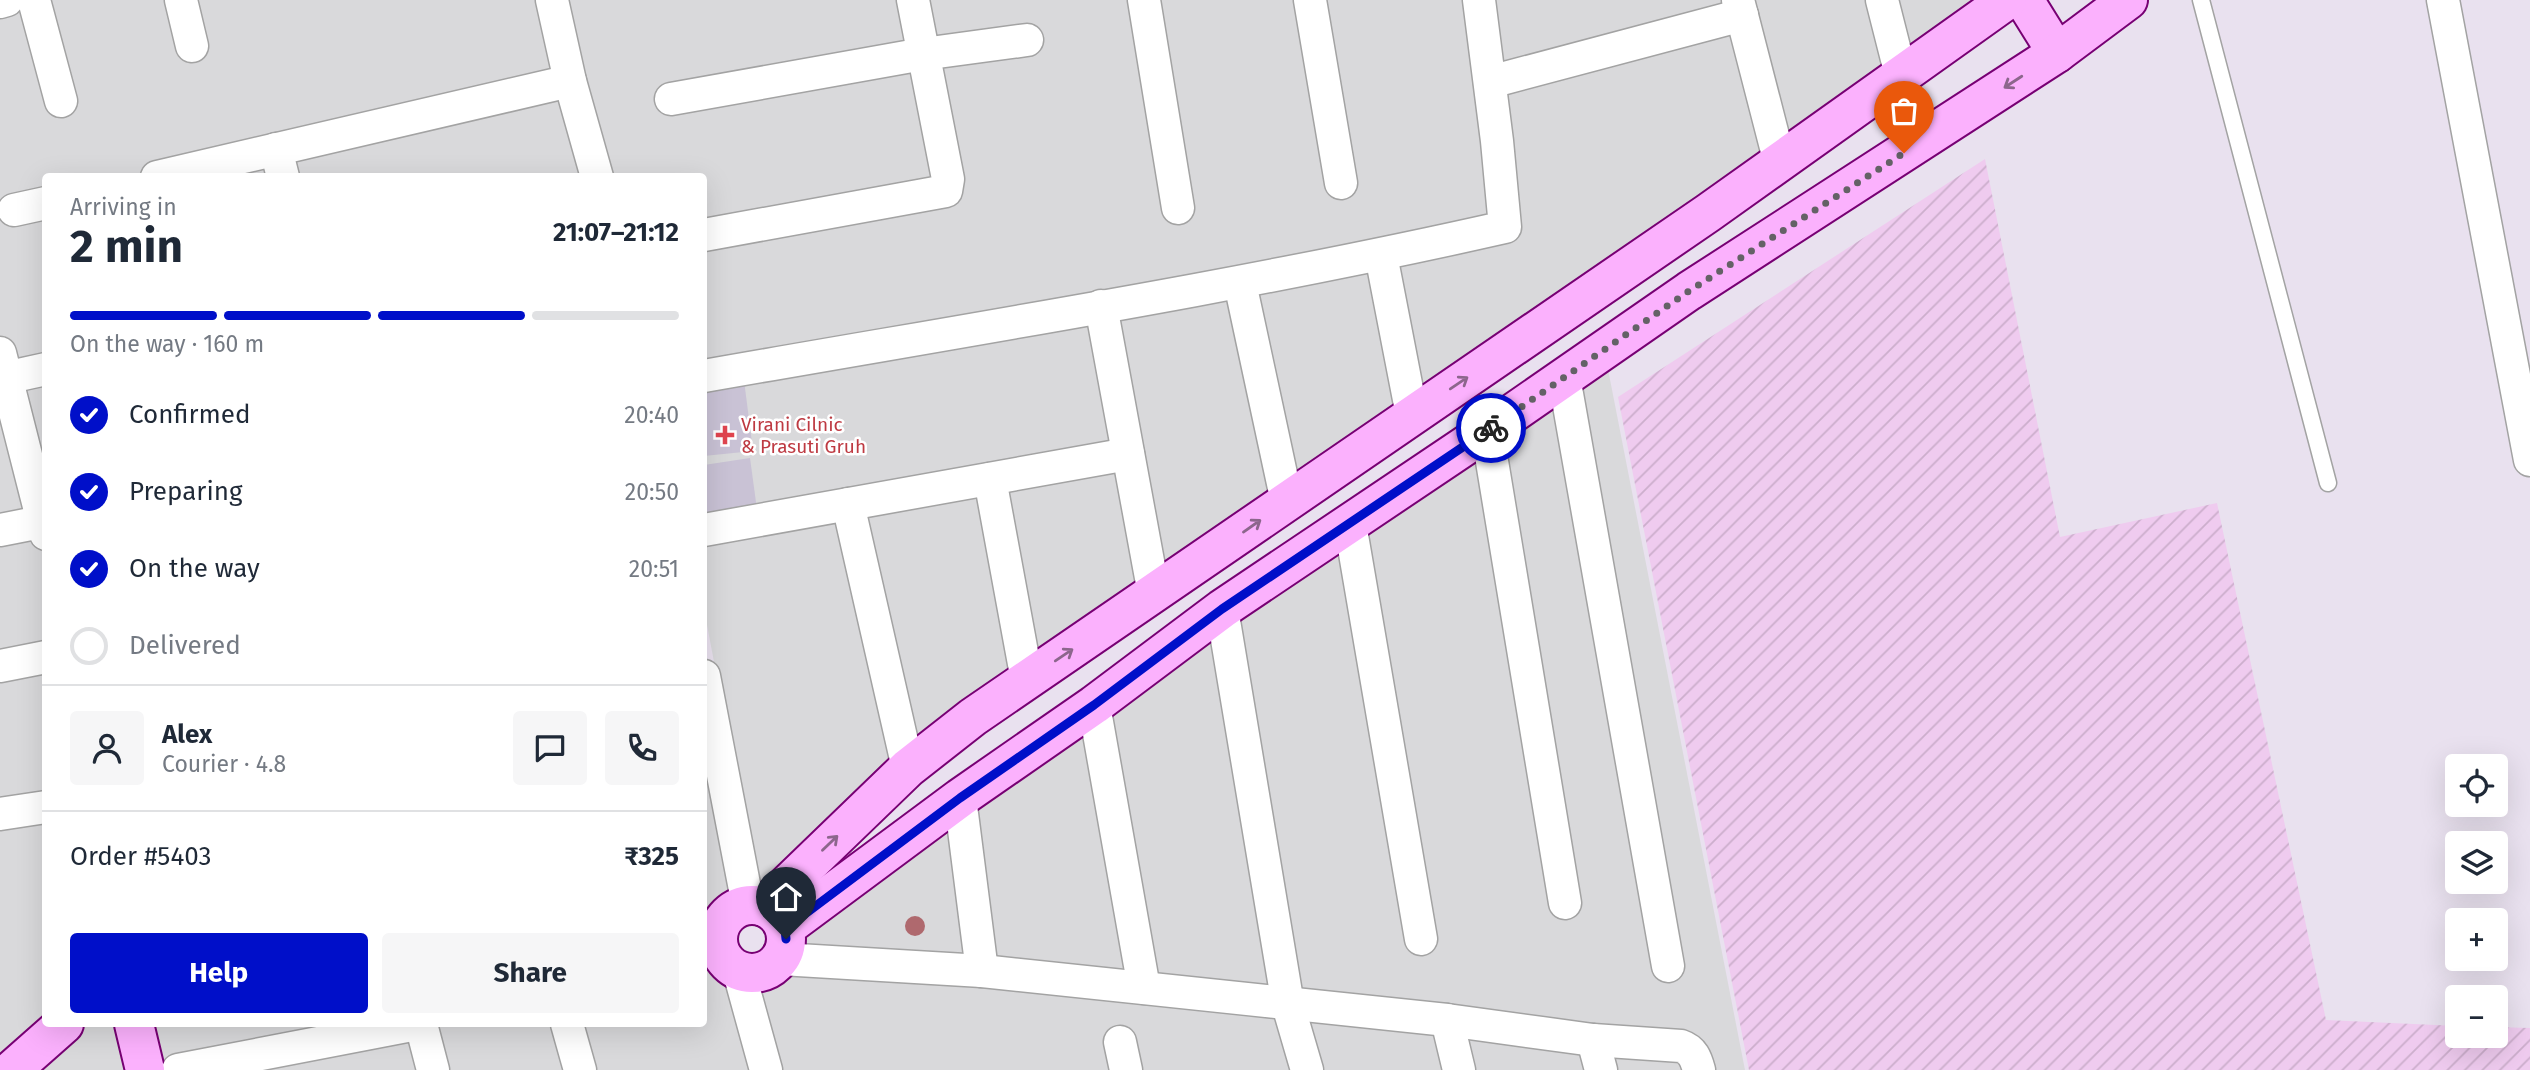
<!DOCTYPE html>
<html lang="en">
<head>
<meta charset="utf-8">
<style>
  body { margin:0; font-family:"Fira Sans",sans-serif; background:#f6f6f7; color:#1f2937; height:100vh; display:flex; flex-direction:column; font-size:26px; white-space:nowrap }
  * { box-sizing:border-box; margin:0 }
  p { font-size:23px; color:#747a83 }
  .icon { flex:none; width:38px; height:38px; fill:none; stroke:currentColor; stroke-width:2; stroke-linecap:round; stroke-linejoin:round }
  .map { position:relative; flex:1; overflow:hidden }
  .side { position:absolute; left:42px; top:173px; width:665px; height:854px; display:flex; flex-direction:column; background:#fff; border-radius:7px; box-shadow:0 7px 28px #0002 }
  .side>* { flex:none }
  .buttons { position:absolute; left:2445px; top:754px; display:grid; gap:14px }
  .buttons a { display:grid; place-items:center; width:63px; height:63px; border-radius:7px; background:#fff; box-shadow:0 7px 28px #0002; font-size:35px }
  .pin { position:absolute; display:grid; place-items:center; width:60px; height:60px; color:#fff; margin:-72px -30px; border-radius:50% 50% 50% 0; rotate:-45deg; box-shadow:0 0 7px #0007 }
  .pin .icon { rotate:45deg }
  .courier { position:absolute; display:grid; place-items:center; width:70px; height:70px; margin:-35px; border:5px solid #000fc9; border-radius:50%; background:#fff; color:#222; box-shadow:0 2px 9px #0007 }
  .headline em { font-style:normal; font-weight:700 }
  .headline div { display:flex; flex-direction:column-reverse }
  .headline { display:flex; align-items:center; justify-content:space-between; height:119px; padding:0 28px }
  h1 { font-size:46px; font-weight:700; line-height:52px }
  .bar { display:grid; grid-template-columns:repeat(4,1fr); gap:10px 7px; align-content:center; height:84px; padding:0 28px }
  .bar i { height:9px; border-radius:5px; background:#e0e1e3 }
  .bar .active { background:#000fc9 }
  .bar p { grid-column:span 4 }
  .line { display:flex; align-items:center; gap:18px; padding:0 28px; border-top:2px solid #e0e1e3 }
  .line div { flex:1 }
  .round { display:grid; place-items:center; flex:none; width:74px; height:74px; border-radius:7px; background:#f6f6f7 }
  ol { padding:0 28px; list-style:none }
  li { display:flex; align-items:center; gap:21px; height:77px }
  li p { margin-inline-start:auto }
  li .icon { padding:7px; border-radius:50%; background:#000fc9; color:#fff; stroke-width:4 }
  li:last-child { color:#747a83 }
  li i { width:38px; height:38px; border:4px solid #e0e1e3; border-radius:50% }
  .button { display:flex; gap:14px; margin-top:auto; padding:14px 28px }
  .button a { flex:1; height:80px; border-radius:7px; background:#000fc9; color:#fff; font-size:28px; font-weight:700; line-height:80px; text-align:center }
  .button a+a { background:#f6f6f7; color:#1f2937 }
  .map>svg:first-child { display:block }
</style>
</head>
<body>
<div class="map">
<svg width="2530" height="1070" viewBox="0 0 2530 1070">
  <defs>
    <pattern id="farmland-furrows" width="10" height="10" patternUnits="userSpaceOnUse" patternTransform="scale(1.75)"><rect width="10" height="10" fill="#efcbef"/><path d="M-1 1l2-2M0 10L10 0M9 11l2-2" fill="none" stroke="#ccaecc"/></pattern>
  </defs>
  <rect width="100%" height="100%" fill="#e9e1ef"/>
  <g fill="#d9d9db">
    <polygon points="0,0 538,0 582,177 46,177 46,1024 0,1067"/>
    <polygon points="563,0 1984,0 888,763 756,884 704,609 704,177 604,177"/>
    <polygon points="1606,359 1745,1070 150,1070 138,1024 704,1024 704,953 718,952 729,968 755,981 787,968 792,932"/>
    <polygon points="704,727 739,896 719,912 712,927 713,947 704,947"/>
    <polygon points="78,1024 124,1024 136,1070 28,1070"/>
  </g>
  <polygon fill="url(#farmland-furrows)" points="1985,159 2060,537 2217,503 2326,1020 2457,1026 2457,1036 2496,1036 2496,1027 2530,1028 2530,1070 1749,1070 1618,397"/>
  <g fill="#c9c2d5">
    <polygon points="744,380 753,451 704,456 704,385"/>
    <polygon points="750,458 758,517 704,525 704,465"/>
  </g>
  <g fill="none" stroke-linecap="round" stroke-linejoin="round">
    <defs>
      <polyline id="lane" points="2201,0 2328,483"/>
      <g id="street">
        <polyline points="34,0 61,101"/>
        <polyline points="181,0 192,46"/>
        <polyline points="552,0 570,81 597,177"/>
        <polyline points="1144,0 1178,208"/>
        <polyline points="1310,0 1341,183"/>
        <polyline points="1738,0 1780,163"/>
        <polyline points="1882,0 1901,75"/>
        <polyline points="2443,0 2530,460"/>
        <polyline points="0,2 7,0"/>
        <polyline points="1490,82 1742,15"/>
        <polyline points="671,99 923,54 1027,40"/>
        <polyline points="276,149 283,177"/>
        <polyline points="157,177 570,81"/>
        <polyline points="14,210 46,203"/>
        <polyline points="704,235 946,191 948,179 913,0"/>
        <polyline points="1381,255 1412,415"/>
        <polyline points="1240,283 1287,502"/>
        <polyline points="1101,306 1154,594"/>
        <polyline points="0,353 46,534"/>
        <path d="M704,376C971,329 1240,287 1505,227L1497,141L1479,0"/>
        <polyline points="1564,377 1668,966"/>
        <polyline points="0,379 46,369"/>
        <polyline points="1487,431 1565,903"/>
        <polyline points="990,479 1027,680"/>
        <polyline points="848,504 908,768"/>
        <polyline points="1350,524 1421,939"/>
        <polyline points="0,530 46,521"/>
        <polyline points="704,530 1128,454"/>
        <polyline points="1222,609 1288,1005 1307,1070"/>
        <polyline points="0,666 46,657"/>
        <polyline points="704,676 748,905"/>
        <polyline points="1094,705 1144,988"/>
        <polyline points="960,798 982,971"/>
        <polyline points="0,814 46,807"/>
        <path d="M781,959L982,971L1447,1020L1593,1040L1681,1046C1693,1050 1696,1059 1699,1070"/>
        <polyline points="739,972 766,1070"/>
        <polyline points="1447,1020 1459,1070"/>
        <polyline points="421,1024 433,1070"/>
        <polyline points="567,1024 580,1070"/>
        <polyline points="1593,1040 1601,1070"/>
        <polyline points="1120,1042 1126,1070"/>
        <polyline points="178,1070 417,1024"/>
      </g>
      <g id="secondary">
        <polyline points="2024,0 2057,53"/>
        <circle cx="752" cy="939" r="34"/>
        <polyline points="764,907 908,768 973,717 1708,213 2007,0"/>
        <polyline points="785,928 960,798 1094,705 1222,609 1487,431 1689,291 2057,53 2128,0"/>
        <polyline points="134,1024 145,1070"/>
        <polyline points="12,1070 64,1024"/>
      </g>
    </defs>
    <use href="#lane" stroke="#a3a3a3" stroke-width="19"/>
    <use href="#street" stroke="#a3a3a3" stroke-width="35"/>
    <use href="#secondary" stroke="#770073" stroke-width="42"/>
    <use href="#lane" stroke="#fff" stroke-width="16"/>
    <use href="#street" stroke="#fff" stroke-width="32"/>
    <use href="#secondary" stroke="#fbb1fd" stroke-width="38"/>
  </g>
  <circle fill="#af696e" cx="915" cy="926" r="10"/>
  <defs><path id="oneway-shaft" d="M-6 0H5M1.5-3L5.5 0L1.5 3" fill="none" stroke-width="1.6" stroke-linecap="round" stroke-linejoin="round" transform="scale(1.75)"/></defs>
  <g stroke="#8c668c">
    <use href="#oneway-shaft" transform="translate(2013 82) rotate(147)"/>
    <use href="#oneway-shaft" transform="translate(1459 383) rotate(-34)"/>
    <use href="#oneway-shaft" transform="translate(1252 526) rotate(-35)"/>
    <use href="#oneway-shaft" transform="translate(1064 655) rotate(-34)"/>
    <use href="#oneway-shaft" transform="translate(830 843) rotate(-44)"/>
  </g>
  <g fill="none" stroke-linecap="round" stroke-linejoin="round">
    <polyline stroke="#646166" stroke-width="7" stroke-dasharray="0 12.6" points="1491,428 1689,291 1904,153"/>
    <polyline stroke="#000fc9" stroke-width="9" points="786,939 785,929 960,798 1094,705 1222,609 1491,428"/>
  </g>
  <path fill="#e0444e" stroke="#fff" stroke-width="2.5" d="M721.5 424.5h7v7h7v7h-7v7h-7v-7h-7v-7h7z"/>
  <g text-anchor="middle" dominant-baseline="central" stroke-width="5" stroke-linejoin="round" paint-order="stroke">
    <g font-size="19" fill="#be3a42" stroke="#fff" text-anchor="start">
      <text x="741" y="424">Virani Cilnic<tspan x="741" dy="22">&amp; Prasuti Gruh</tspan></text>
    </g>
  </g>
</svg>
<div class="buttons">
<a><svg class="icon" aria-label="locate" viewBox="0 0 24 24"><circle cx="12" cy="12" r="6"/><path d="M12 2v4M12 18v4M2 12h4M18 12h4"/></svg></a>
<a><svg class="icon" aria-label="layers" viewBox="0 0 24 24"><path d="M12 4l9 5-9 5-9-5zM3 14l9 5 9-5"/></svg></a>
<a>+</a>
<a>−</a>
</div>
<div class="pin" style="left:1904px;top:153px;background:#ea580c"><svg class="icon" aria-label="bag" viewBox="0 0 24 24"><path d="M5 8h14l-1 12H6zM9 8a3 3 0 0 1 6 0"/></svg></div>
<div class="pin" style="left:786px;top:939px;background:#1f2937"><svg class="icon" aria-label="home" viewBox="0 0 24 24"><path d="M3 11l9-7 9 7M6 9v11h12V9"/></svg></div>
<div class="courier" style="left:1491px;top:428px"><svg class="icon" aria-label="bike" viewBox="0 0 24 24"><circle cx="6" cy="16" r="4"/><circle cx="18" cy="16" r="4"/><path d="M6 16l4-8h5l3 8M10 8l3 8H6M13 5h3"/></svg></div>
<section class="side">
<div class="headline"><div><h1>2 min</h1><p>Arriving in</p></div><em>21:07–21:12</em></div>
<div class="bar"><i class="active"></i><i class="active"></i><i class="active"></i><i></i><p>On the way · 160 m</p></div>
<ol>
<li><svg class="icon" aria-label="check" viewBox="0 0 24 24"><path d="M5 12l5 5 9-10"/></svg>Confirmed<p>20:40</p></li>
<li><svg class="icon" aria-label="check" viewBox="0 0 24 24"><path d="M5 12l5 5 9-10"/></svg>Preparing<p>20:50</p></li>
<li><svg class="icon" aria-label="check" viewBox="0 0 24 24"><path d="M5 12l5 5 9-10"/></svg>On the way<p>20:51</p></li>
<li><i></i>Delivered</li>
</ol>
<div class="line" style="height:126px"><a class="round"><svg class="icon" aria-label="person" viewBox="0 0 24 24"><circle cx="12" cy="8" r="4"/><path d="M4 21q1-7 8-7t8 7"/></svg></a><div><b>Alex</b><p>Courier · 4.8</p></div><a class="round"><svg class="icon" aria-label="chat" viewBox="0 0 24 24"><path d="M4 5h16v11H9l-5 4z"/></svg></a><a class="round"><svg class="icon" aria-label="phone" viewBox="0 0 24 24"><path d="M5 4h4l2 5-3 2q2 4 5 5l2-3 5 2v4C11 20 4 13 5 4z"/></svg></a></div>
<div class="line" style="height:91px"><div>Order #5403</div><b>₹325</b></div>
<div class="button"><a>Help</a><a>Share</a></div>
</section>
</div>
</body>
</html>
